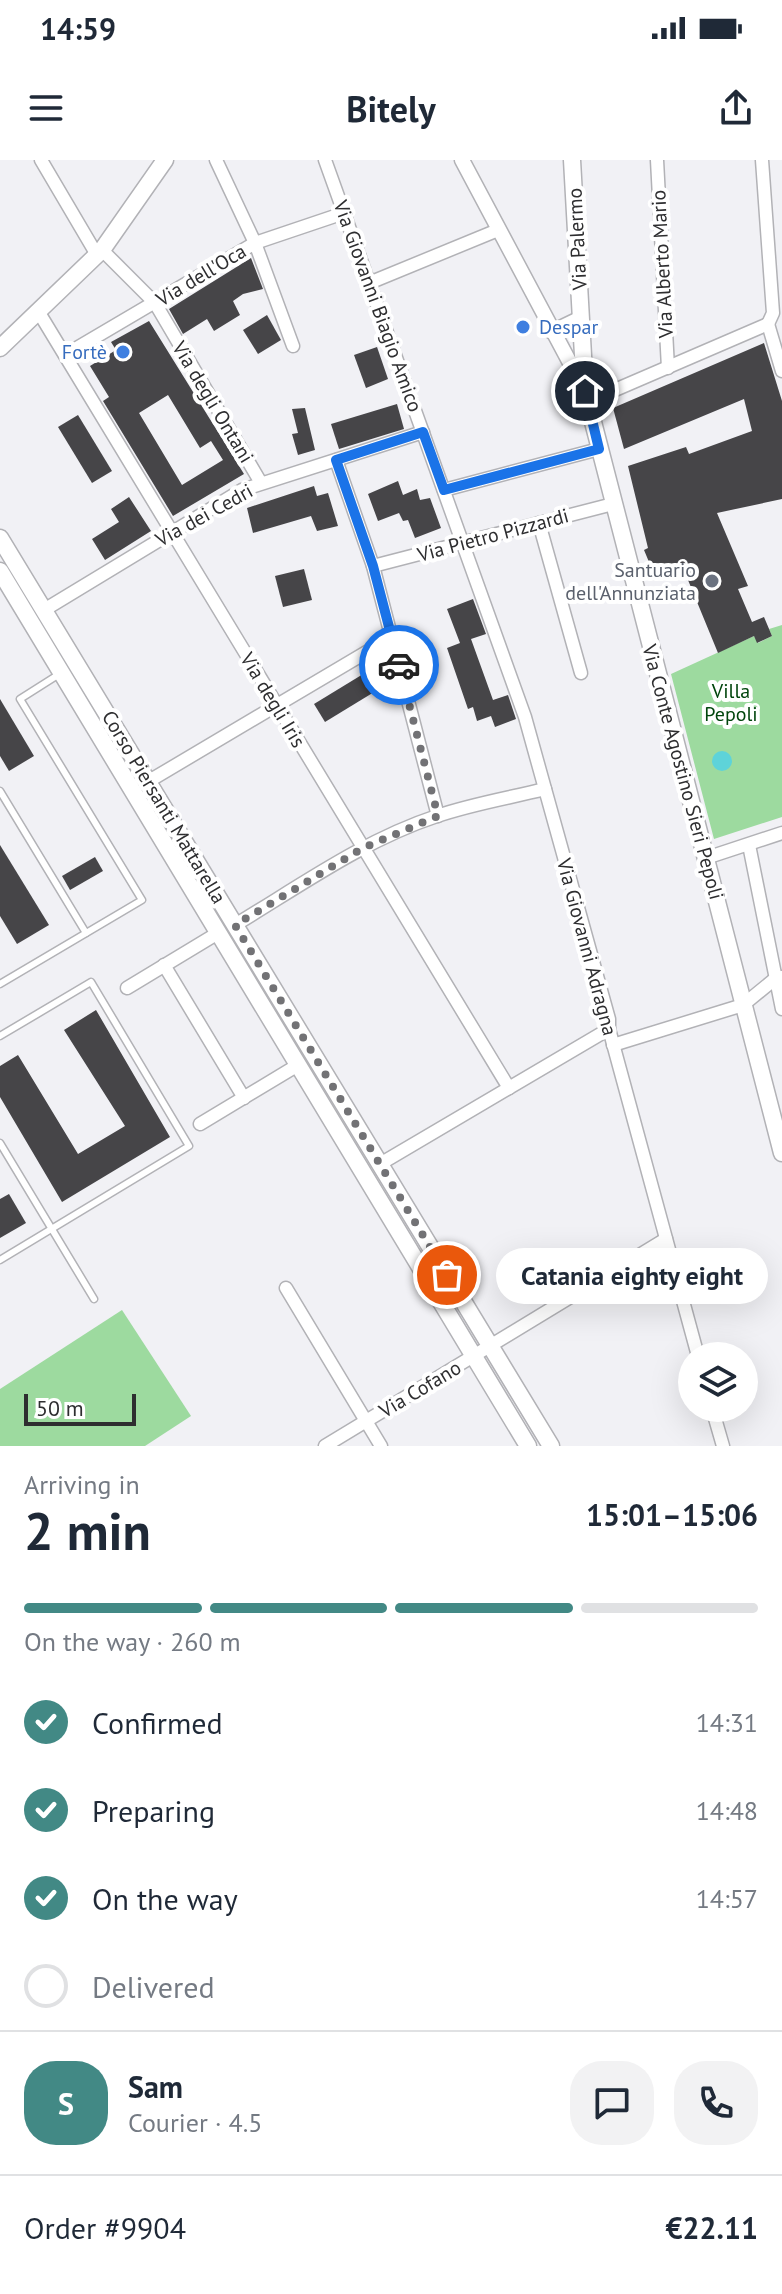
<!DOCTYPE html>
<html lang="en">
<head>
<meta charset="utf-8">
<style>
  body { margin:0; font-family:"PT Sans",sans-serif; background:#f2f2f3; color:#1f2937; height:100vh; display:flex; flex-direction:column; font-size:30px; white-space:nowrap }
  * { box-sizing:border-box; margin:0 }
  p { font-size:26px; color:#747a83 }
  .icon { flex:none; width:44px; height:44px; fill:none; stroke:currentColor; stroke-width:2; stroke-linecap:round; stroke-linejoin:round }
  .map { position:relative; height:1286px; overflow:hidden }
  .details { display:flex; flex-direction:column; background:#fff; flex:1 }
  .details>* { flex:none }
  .buttons { position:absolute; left:678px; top:1182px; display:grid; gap:16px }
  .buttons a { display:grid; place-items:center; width:80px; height:80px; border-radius:50%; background:#fff; box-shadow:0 8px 32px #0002; font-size:40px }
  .scale { position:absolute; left:24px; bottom:20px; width:112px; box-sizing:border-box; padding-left:8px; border:4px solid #2e2e30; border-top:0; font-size:22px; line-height:28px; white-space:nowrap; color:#2e2e30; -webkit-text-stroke:6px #fff; paint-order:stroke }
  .pin { position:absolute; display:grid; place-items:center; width:68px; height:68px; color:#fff; margin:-34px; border:4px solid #fff; border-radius:50%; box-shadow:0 2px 8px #0007 }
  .courier { position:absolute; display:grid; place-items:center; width:80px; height:80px; margin:-40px; border:6px solid #1a73e8; border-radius:50%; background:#fff; color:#222; box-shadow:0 2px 10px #0007 }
  .bubble { position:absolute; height:56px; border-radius:28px; background:#fff; box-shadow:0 8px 32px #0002; font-size:26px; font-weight:700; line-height:56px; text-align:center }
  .head em { font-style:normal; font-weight:700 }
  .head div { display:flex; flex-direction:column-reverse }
  .head { display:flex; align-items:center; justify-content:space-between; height:136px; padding:0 24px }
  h1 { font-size:52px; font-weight:700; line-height:60px }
  .bar { display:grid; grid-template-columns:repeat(4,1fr); gap:12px 8px; align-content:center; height:96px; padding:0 24px }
  .bar i { height:10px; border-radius:6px; background:#e0e1e3 }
  .bar .active { background:#428985 }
  .bar p { grid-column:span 4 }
  .line { display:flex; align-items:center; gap:20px; padding:0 24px; border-top:2px solid #e0e1e3 }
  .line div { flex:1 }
  .round { display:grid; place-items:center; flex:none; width:84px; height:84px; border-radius:32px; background:#f2f2f3 }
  ol { padding:0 24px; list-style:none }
  li { display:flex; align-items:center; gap:24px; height:88px }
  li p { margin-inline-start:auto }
  li .icon { padding:8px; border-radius:50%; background:#428985; color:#fff; stroke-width:4 }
  li:last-child { color:#747a83 }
  li i { width:44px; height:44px; border:4px solid #e0e1e3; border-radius:50% }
  .status { display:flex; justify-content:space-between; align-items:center; height:56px; padding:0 40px; background:#fff; direction:ltr }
  .status svg { height:22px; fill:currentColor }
  header { display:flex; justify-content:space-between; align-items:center; height:104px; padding:0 24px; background:#fff; font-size:36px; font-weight:700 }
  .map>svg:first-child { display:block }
</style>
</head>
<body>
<div class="status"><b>14:59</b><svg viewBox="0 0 49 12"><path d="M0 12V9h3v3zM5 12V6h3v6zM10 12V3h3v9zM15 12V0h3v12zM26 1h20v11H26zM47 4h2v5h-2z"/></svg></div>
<header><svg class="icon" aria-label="menu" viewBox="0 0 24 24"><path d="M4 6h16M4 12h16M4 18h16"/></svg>Bitely<svg class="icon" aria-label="share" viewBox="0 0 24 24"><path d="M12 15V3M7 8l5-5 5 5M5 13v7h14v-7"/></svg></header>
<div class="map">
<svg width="782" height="1286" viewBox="0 0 782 1286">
  <rect width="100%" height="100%" fill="#f1f1f5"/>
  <g fill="#9dda9f">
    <polygon points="782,465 782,657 714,679 671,514 754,476 758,483 772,476 769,469"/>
    <polygon points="122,1150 191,1256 145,1286 0,1286 0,1229"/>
  </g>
  <circle fill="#5ed3d9" cx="722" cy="601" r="10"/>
  <g fill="#464548" fill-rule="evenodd">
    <polygon points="251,98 263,129 243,134 233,141 240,155 214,171 207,159 183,174 169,149"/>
    <polygon points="267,155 281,180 258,194 243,170"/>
    <path d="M149,161L244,314L173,356L103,241L109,237L90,206L116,190L111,182ZM168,235L200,288L211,281L223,300L182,325L139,253Z"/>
    <polygon points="764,183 782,241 782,339 717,353 748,426 738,429 752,462 764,457 772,476 757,483 754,476 718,493 681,403 654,414 644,390 648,388 628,306 686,287 689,294 752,271 744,239 624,289 613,248"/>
    <polygon points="377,187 388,219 366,228 354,195"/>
    <polygon points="397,244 404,269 339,289 331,264"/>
    <polygon points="305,248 315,290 298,295 292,274 298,273 292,249"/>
    <polygon points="78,255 112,311 92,323 58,267"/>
    <polygon points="398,321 403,335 417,329 420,340 430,338 441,368 415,378 408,360 403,361 399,353 378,361 368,334"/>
    <polygon points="314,326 317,336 328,333 338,366 317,371 311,356 253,373 247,348"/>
    <polygon points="129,337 151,371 105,400 92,379 119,362 111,349"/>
    <polygon points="304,409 312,440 283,447 275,416"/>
    <polygon points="473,439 486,474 471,479 493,540 508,535 516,559 495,567 491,556 477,561 473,547 468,549 447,488 460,483 447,449"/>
    <polygon points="373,508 384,526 325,562 314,544"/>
    <polygon points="0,539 34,596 9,611 0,596"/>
    <polygon points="0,685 49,765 17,784 0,756"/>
    <polygon points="95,697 103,711 70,730 62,716"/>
    <polygon points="96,850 170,977 62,1042 0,937 0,906 18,895 78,994 125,966 64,870"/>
    <polygon points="9,1034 26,1063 0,1078 0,1039"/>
  </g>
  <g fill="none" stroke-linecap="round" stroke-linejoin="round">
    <defs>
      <g id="service">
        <polyline points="0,631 86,773"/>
        <polyline points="0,824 142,740 20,539 61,513"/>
        <polyline points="0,876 91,822 189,986 0,1100"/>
        <polyline points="0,983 94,1139"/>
      </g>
      <g id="minor">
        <polyline points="41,0 97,95"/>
        <polyline points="216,0 255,83 293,186"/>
        <polyline points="325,0 525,557 609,859 609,869 698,1196"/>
        <polyline points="657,0 668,208"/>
        <polyline points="762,0 773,153 768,164"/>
        <polyline points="102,90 155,143 261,323"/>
        <polyline points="369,123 498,70"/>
        <polyline points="38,151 509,928"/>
        <polyline points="768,164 782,211"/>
        <polyline points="65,195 255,83 344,53"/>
        <polyline points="587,242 768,164"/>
        <polyline points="336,300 373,406 438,656"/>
        <polyline points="444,330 599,289"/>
        <polyline points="539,363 581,513"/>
        <polyline points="373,406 613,344"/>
        <polyline points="44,450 242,330 423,272"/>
        <polyline points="149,621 392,477"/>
        <polyline points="749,685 782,849"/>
        <polyline points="706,698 782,673"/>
        <path d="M235,765C300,726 364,680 437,656C472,644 509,638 545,629"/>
        <polyline points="164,805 244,938"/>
        <polyline points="127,828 218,773"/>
        <polyline points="613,885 743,845 776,818 782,817"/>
        <polyline points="200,964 298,905"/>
        <polyline points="380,1004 609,869"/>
        <polyline points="286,1128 381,1286"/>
        <polyline points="712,1248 723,1286"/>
        <polyline points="325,1286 666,1079"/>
      </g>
      <g id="tertiary">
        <polyline points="462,0 585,231"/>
        <polyline points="552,172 581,158"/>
      </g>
      <g id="secondary">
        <polyline points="572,0 585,231 782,993"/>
        <polyline points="0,188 102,90 165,0"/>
        <polyline points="0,378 551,1286"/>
        <polyline points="0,411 528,1286"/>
      </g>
    </defs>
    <use href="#service" stroke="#b2b2b6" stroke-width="9"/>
    <use href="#minor" stroke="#b2b2b6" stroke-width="15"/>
    <use href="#tertiary" stroke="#b2b2b6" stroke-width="17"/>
    <use href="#secondary" stroke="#b2b2b6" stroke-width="19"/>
    <use href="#service" stroke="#fff" stroke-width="6"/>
    <use href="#minor" stroke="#fff" stroke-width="12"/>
    <use href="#tertiary" stroke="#fff" stroke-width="14"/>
    <use href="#secondary" stroke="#fff" stroke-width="16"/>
  </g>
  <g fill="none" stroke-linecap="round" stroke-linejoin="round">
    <polyline stroke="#727275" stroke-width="8" stroke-dasharray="0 14.4" points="399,505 438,656 363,688 235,765 447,1115"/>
    <polyline stroke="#1a73e8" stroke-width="10" points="399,505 373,406 336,300 423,272 444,330 599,289 585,231"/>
  </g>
  <g fill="#3f7fe0" stroke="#fff" stroke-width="3">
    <circle cx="523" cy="167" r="8"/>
    <circle cx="123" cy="192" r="8"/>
  </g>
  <circle fill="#6b7280" stroke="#fff" stroke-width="3" cx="712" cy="421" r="8"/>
  <g text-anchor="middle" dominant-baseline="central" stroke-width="8" stroke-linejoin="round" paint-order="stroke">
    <g font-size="20" fill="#2e2e30" stroke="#fff">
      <text transform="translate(577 79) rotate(-93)">Via Palermo</text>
      <text transform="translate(662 104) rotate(-93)">Via Alberto Mario</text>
      <text transform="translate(201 115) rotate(-31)">Via dell'Oca</text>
      <text transform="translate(378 146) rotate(70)">Via Giovanni Biagio Amico</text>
      <text transform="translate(213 242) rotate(59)">Via degli Ontani</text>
      <text transform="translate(204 355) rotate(-29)">Via dei Cedri</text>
      <text transform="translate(493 375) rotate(-15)">Via Pietro Pizzardi</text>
      <text transform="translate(273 540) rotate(59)">Via degli Iris</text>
      <text transform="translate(683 612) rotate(75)">Via Conte Agostino Sieri Pepoli</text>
      <text transform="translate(164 647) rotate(59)">Corso Piersanti Mattarella</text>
      <text transform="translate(587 787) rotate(75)">Via Giovanni Adragna</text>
      <text transform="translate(420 1229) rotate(-31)">Via Cofano</text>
    </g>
    <g font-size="20" fill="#366cbe" stroke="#fff" text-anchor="start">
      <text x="539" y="167">Despar</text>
      <text x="107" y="192" text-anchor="end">Fortè</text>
    </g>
    <g font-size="20" fill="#5b616d" stroke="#fff" text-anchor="end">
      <text x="696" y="410">Santuario<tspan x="696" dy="23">dell'Annunziata</tspan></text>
    </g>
    <g font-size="20" fill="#00450c" stroke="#fff">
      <text x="731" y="531">Villa<tspan x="731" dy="23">Pepoli</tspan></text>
    </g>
  </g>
</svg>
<div class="buttons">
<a><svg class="icon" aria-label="layers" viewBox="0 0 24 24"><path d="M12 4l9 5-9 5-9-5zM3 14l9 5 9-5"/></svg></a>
</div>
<div class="scale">50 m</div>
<div class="pin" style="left:447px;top:1115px;background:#ea580c"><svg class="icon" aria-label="bag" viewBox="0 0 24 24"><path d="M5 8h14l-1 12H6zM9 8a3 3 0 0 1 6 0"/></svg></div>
<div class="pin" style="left:585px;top:231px;background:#1f2937"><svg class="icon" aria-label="home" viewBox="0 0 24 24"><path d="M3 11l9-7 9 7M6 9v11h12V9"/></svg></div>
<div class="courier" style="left:399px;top:505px"><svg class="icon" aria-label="car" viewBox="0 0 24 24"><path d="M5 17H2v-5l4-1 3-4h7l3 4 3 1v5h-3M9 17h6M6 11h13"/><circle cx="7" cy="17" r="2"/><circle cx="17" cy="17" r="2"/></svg></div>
<div class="bubble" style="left:496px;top:1088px;width:272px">Catania eighty eight</div>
</div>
<section class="details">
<div class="head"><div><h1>2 min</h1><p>Arriving in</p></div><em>15:01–15:06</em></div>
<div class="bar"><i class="active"></i><i class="active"></i><i class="active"></i><i></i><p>On the way · 260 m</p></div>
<ol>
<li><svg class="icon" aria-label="check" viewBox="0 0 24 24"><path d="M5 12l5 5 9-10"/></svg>Confirmed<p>14:31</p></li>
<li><svg class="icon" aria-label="check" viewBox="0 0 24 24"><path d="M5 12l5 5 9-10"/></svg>Preparing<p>14:48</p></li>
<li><svg class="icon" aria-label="check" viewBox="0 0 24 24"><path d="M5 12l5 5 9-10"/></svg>On the way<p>14:57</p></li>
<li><i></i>Delivered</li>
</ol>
<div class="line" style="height:144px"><b class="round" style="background:#428985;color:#fff">S</b><div><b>Sam</b><p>Courier · 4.5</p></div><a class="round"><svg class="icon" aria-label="chat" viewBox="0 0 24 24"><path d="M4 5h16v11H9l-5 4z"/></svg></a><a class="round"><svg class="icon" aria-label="phone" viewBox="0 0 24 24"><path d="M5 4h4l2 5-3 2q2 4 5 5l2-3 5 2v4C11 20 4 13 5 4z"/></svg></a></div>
<div class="line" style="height:104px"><div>Order #9904</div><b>€22.11</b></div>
</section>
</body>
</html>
